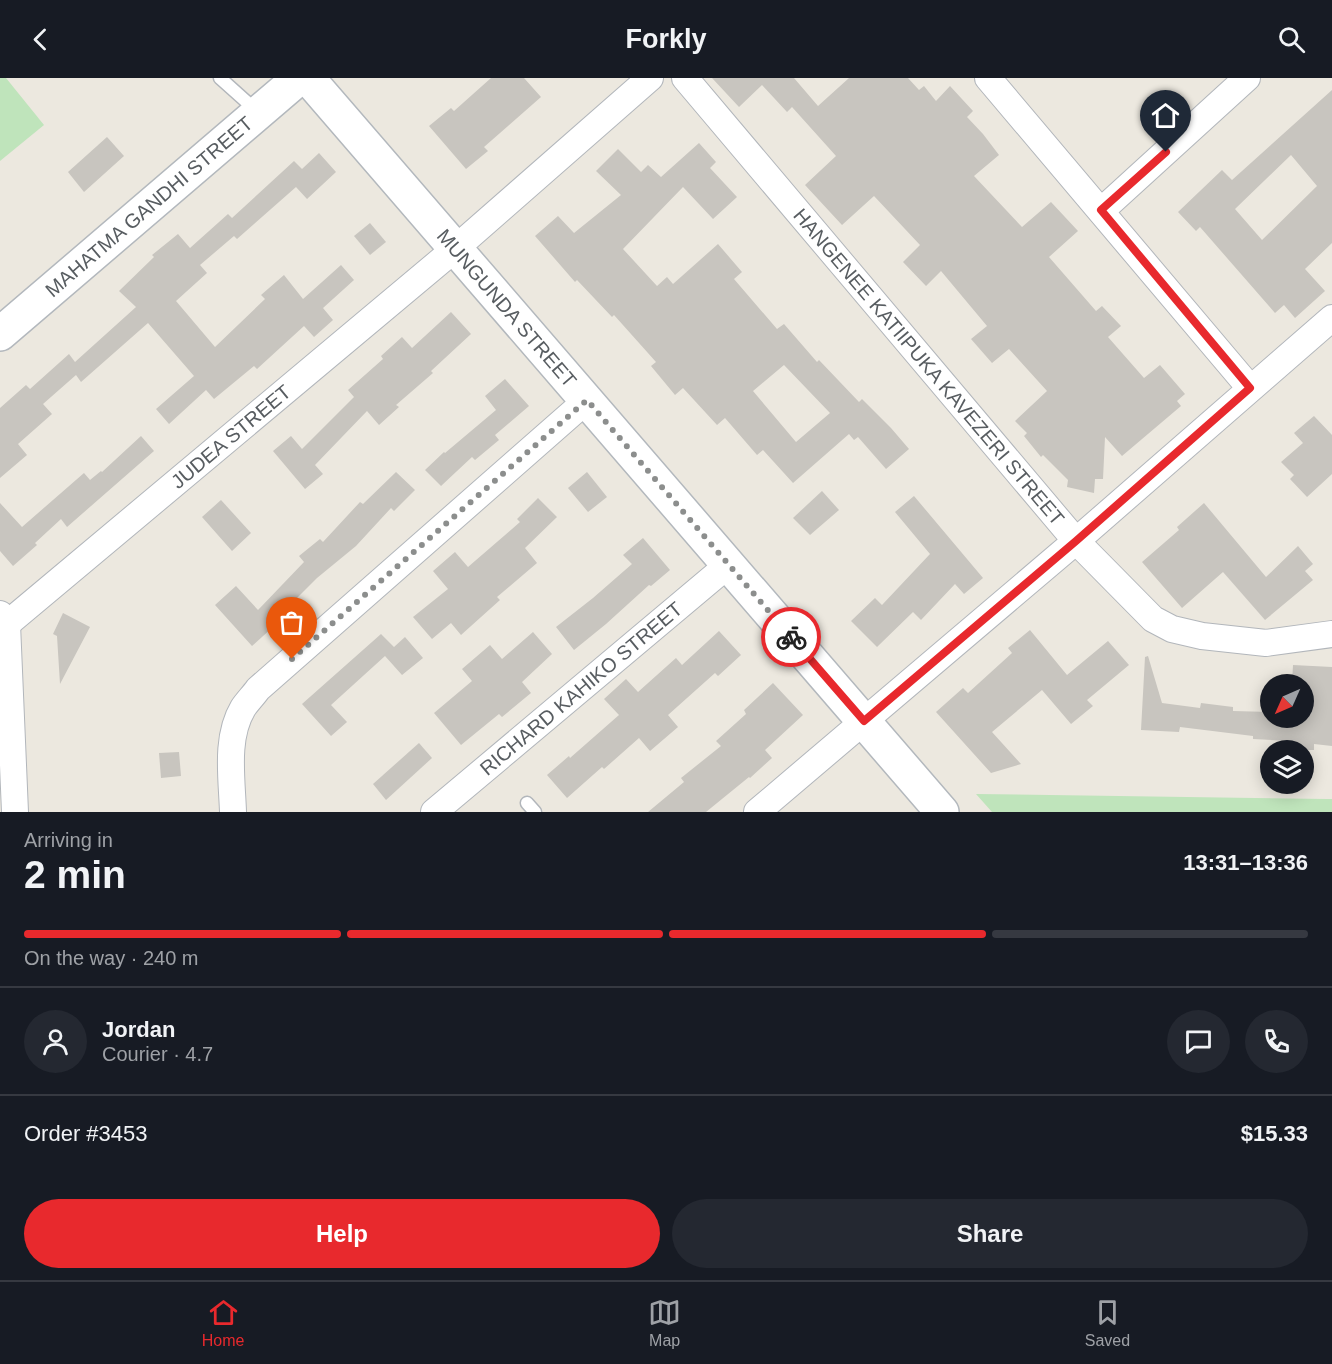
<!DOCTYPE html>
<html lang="en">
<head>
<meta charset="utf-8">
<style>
  body { margin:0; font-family:Helvetica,sans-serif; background:#242831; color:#f1f3f6; height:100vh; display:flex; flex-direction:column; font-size:22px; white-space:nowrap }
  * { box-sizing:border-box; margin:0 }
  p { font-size:20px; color:#9ea1a6 }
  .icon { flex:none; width:33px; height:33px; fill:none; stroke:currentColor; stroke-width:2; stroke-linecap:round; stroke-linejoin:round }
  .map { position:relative; height:734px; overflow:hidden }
  .sheet { display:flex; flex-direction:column; background:#171b24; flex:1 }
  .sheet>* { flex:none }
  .needle { width:39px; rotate:225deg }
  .buttons { position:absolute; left:1260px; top:596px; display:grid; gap:12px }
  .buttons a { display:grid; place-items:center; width:54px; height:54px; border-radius:50%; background:#171b24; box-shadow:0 3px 15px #0003; font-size:30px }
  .pin { position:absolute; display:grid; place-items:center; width:51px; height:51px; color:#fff; margin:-62px -26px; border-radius:50% 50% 50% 0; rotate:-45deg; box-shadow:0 0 6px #0007 }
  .pin .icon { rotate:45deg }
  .courier { position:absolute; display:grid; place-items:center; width:60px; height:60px; margin:-30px; border:4px solid #e8292d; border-radius:50%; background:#fff; color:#222; box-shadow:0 2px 8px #0007 }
  .overview em { font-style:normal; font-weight:600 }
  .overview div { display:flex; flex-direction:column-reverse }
  .overview { display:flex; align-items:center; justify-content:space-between; height:102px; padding:0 24px }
  h1 { font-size:39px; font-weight:600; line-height:45px }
  .bar { display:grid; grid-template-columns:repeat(4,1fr); gap:9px 6px; align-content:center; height:72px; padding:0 24px }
  .bar i { height:8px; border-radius:4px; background:#363941 }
  .bar .on { background:#e8292d }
  .bar p { grid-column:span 4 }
  .line { display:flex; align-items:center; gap:15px; padding:0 24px; border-top:2px solid #363941 }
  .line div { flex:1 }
  .round { display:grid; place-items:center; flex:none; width:63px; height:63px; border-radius:32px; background:#242831 }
  .primary-button { display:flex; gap:12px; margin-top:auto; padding:12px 24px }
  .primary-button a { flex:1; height:69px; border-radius:36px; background:#e8292d; color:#fff; font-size:24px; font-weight:600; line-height:69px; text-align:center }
  .primary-button a+a { background:#242831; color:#f1f3f6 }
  header { display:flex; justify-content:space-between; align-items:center; height:78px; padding:0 24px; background:#171b24; font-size:27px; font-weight:600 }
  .menu { display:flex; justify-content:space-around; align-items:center; height:84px; border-top:2px solid #363941; background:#171b24; font-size:16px; color:#9ea1a6 }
  .menu a { display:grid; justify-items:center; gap:3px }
  .menu .on { color:#e8292d }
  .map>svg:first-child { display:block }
</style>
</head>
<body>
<header><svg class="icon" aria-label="back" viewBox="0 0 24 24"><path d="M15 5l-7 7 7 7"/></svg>Forkly<svg class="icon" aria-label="search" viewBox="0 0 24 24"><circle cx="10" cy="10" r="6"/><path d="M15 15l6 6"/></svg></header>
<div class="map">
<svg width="1332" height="734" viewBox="0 0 1332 734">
  <rect width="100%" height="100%" fill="#ece8df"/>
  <g fill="#bfe4bb">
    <polygon points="0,0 6,0 44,47 0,83"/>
    <polygon points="976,716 1327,721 1332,721 1332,734 992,734"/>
  </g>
  <g fill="#c8c5bf" fill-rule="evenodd">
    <polygon points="491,0 524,0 541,19 484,69 488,73 466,91 429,48 451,30 454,33"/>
    <polygon points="712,0 794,0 818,28 849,0 908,0 919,12 924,8 936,23 950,8 973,33 967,39 983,56 999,77 974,98 1022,149 1051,124 1078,153 1049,179 1096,233 1102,228 1121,248 1108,259 1144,300 1160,287 1185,316 1177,323 1181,328 1122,378 1105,359 1103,401 1095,401 1094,415 1067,409 1068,402 1043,377 1041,379 1024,358 1027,355 1015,343 1047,313 1009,271 992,285 971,261 987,248 941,193 926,208 903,184 920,167 874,118 842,147 805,107 836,78 792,29 787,34 762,7 739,29"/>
    <path d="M1332,12V165L1305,191L1325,213L1295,240L1284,227L1275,235L1200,149L1196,153L1178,134L1222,92L1232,102ZM1291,77L1317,108L1262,162L1235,131Z"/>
    <polygon points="107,59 124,78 84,114 68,94"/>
    <path d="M699,65L716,84L710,90L737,119L713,141L683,109L623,171L657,208L667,199L673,206L718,166L742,194L734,201L777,251L784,246L817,284L819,282L859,324L862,321L891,350L909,371L886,391L858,359L854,362L849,356L793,405L763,372L757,377L725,340L717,347L683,310L675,317L651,288L656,284L614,237L612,239L577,202L575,204L535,158L558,138L574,155L621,117L596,93L618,71L641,94L648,87L661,99ZM784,287L830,335L796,364L753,313Z"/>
    <polygon points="319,75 336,94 307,121 296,109 237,161 234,158 200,187 207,195 176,223 215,269 265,221 261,217 284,197 303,221 341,187 354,202 323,230 333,242 314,259 304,248 257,291 254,288 214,321 206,312 169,346 156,331 194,298 148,245 81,304 76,297 43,326 52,336 18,366 27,377 0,400 0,330 26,307 30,311 69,276 75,284 136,229 119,213 154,179 152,177 178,156 190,170 228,136 232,140 294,83 302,91"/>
    <polygon points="370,145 386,164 370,177 354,158"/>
    <polygon points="451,234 471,256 431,293 433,295 396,327 399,329 379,347 367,333 315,387 323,396 305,411 273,373 291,358 302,371 354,319 348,312 383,281 381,278 402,259 412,270"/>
    <polygon points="505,301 529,328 495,357 499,362 475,382 472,379 441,408 425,392 444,374 445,375 496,332 485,318"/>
    <polygon points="1314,338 1332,357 1332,396 1307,419 1290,401 1294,397 1281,384 1303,365 1294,355"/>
    <polygon points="141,358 154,373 67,449 61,441 35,465 37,467 13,488 0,473 0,425 22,449 84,395 90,402 101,393 102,394"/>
    <polygon points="396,394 415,412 394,433 391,430 356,468 317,500 271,546 273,549 252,568 215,527 236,508 258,532 304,484 299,478 320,461 323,464 360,424 363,426"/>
    <polygon points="587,394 607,419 588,434 568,410"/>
    <polygon points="822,413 839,432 810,457 793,440"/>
    <polygon points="914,418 983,500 964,516 955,506 921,542 913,534 877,569 851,543 875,520 882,527 930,476 895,434"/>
    <polygon points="538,420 557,439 525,470 537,485 497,519 500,522 461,557 451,545 432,561 413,539 448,511 433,493 455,474 468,489 520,444 517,441"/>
    <polygon points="221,422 251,455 232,473 202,439"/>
    <polygon points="1204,425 1266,499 1298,468 1313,486 1305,493 1313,502 1265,542 1223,494 1182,530 1142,484 1179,452 1177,449"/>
    <polygon points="643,460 670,492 651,508 649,507 606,546 574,572 556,549 593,520 632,486 623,477"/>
    <polygon points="63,535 90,549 60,606 57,558 53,556"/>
    <polygon points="1030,552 1067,597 1108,563 1129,587 1087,622 1093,628 1071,646 1042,612 992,654 1021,686 991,695 936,634 963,610 968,615 1012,575 1008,570"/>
    <polygon points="719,553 741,577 718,598 715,595 668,637 678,649 650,673 639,660 604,691 602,689 567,720 547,697 569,678 570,680 619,637 604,621 626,601 638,614 676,580 682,587"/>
    <polygon points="533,554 552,576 522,604 531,615 502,639 499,636 461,667 434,635 472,603 462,591 490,567 502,581"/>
    <polygon points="381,556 394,569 405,559 423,580 402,597 385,578 331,627 347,644 331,658 302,626"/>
    <polygon points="1148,578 1162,625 1200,630 1201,625 1233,629 1233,633 1270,634 1270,639 1304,639 1304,606 1292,606 1293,587 1332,589 1332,668 1314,666 1314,672 1287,672 1288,663 1253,661 1253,658 1180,649 1179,654 1141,652 1145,579"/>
    <polygon points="773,605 803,637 765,672 772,680 750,700 749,699 706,734 648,734 684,704 681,700 721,668 716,663 746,636 744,632"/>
    <polygon points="419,665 432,680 386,722 373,706"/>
    <polygon points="179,674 181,698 161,700 159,675"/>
  </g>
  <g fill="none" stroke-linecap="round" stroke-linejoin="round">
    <defs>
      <g id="lane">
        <polyline points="220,0 258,34"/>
        <polyline points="527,725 535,734"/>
      </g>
      <g id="street">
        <path id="s1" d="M685,0L1076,463L1153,541L1172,551L1202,558L1266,565L1332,556"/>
        <polyline points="988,0 1250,310"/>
        <polyline points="1101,133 1247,0"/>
        <polyline points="0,536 7,546 15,734"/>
        <path id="s2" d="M7,546L456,170L650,0"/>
        <path d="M233,734C232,701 225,660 243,630C247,624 253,618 258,611L587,322"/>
        <path id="s3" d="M434,734L728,487"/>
        <polyline points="757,734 1076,463 1332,240"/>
      </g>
      <g id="secondary">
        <path id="s4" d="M308,0L942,734"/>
        <path id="s5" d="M0,256L299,0"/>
      </g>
    </defs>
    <use href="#lane" stroke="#b2b6bb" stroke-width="15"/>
    <use href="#street" stroke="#b2b6bb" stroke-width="28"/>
    <use href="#secondary" stroke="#b3b8bd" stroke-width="36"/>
    <use href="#lane" stroke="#fff" stroke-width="12"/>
    <use href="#street" stroke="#fff" stroke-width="26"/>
    <use href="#secondary" stroke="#fff" stroke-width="33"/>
  </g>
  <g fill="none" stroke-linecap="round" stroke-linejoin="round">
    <polyline stroke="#8c8e8d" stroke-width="6" stroke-dasharray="0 10.8" points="292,581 587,322 791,559"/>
    <polyline stroke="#e8292d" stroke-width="8" points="791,559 864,643 1076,463 1250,310 1101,132 1166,74"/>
  </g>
  <g text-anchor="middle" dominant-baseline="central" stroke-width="4.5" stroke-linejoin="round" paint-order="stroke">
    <g font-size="20" fill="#585d61" stroke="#fff">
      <text stroke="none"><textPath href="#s5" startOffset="196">MAHATMA GANDHI STREET</textPath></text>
      <text stroke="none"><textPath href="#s4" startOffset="304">MUNGUNDA STREET</textPath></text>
      <text stroke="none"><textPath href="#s1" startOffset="378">HANGENEE KATIIPUKA KAVEZERI STREET</textPath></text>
      <text stroke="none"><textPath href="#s2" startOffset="292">JUDEA STREET</textPath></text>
      <text stroke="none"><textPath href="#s3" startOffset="192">RICHARD KAHIKO STREET</textPath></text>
    </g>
  </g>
</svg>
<div class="buttons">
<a><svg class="needle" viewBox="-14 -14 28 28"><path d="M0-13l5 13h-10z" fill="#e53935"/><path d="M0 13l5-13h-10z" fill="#9ea1a6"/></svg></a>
<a><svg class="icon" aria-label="layers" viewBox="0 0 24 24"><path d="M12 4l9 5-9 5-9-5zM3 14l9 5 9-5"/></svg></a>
</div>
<div class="pin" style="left:292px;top:581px;background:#ea580c"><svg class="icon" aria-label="bag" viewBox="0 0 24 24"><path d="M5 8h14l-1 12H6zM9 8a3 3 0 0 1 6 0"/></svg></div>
<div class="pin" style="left:1166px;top:74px;background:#1f2937"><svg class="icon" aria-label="home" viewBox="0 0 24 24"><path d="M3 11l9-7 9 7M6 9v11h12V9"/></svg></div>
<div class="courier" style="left:791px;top:559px"><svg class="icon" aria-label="bike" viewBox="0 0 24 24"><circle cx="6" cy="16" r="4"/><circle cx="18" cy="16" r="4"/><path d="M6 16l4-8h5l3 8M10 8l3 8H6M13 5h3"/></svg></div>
</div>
<section class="sheet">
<div class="overview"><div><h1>2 min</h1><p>Arriving in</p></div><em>13:31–13:36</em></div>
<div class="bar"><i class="on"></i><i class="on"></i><i class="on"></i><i></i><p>On the way · 240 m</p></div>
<div class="line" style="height:108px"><a class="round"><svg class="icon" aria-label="person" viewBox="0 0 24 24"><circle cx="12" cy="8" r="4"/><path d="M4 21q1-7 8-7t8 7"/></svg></a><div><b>Jordan</b><p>Courier · 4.7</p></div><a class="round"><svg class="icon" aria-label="chat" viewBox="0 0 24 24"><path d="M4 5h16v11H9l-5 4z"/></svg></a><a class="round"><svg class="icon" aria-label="phone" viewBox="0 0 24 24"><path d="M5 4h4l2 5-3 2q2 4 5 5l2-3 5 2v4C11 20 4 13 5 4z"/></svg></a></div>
<div class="line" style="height:78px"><div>Order #3453</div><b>$15.33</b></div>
<div class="primary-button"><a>Help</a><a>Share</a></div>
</section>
<nav class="menu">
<a class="on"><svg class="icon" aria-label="home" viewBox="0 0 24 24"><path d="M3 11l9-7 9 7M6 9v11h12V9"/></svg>Home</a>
<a><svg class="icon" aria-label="map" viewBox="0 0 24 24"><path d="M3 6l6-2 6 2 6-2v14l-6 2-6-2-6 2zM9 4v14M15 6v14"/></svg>Map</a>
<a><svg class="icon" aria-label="saved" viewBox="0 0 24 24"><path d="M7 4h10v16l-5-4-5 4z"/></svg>Saved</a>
</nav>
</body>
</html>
